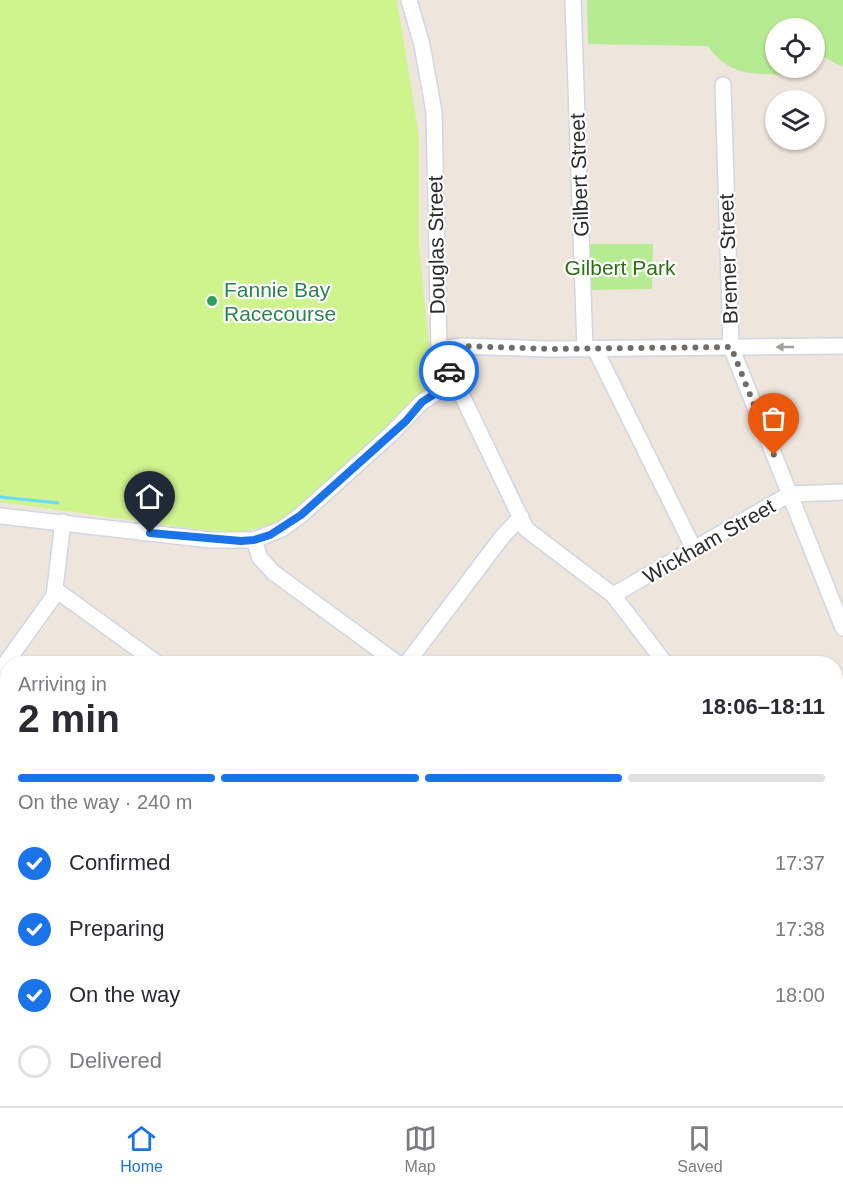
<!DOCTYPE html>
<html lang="en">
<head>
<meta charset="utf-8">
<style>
  body { margin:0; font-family:Arial,sans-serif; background:#f2f2f3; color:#2b2b33; height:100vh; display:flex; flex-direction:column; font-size:22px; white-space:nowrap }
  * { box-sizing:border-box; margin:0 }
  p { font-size:20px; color:#7c7c81 }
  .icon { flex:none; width:33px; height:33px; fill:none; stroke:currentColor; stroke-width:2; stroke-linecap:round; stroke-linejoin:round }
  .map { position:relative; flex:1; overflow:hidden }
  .details { position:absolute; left:0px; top:656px; width:843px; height:452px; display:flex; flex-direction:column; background:#fff; border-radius:24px 24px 0 0; box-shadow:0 2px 4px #0004 }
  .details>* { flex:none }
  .tools { position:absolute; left:765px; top:18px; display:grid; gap:12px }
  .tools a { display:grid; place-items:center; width:60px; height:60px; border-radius:50%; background:#fff; box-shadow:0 2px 4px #0004; font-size:30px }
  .pin { position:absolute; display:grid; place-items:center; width:51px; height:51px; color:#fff; margin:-62px -26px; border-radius:50% 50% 50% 0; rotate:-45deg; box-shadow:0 0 6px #0007 }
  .pin .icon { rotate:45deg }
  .courier { position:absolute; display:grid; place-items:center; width:60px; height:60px; margin:-30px; border:4px solid #1a73e8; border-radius:50%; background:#fff; color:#222; box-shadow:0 2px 8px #0007 }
  .summary em { font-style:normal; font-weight:800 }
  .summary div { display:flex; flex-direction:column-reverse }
  .summary { display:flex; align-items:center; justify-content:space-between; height:102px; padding:0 18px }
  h1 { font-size:39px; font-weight:800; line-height:45px }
  .bar { display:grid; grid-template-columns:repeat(4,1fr); gap:9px 6px; align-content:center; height:72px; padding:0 18px }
  .bar i { height:8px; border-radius:4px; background:#e1e1e2 }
  .bar .on { background:#1a73e8 }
  .bar p { grid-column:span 4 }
  ol { padding:0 18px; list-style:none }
  li { display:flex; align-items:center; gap:18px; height:66px }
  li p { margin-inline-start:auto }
  li .icon { padding:6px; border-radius:50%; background:#1a73e8; color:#fff; stroke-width:4 }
  li:last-child { color:#7c7c81 }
  li i { width:33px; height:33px; border:3px solid #e1e1e2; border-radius:50% }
  .menu { display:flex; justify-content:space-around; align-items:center; height:84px; border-top:2px solid #e1e1e2; background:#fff; font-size:16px; color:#7c7c81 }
  .menu a { display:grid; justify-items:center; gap:3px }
  .menu .on { color:#1a73e8 }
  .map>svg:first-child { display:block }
</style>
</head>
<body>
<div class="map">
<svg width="843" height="1106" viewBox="0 0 843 1106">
  <rect width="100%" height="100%" fill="#eee5dc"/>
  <g fill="#b6eb93">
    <path d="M587,0H843V67L818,54L815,55L814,28H776V68H798L795,76C757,72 732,80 708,46L588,44Z"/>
    <polygon points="587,244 653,244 652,289 588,290"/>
  </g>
  <polygon fill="#cff38d" points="0,0 397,0 419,136 419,247 430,356 441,383 284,522 232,534 0,502"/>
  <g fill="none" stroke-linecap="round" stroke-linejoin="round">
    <polyline stroke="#64ddfb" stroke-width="3" points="0,497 58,503"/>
    <defs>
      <g id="minor">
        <polyline points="409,0 422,45 434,112 439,349 455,381 526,529 613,595 665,663"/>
        <polyline points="573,0 585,349"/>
        <polyline points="723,85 731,347 843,628"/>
        <polyline points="439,349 462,346 548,349 843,346"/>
        <polyline points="595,349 694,549"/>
        <polyline points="0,516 210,540 254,540 282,529 301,515 391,434 422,402 455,381"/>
        <polyline points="254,540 260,558 274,573 397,663"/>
        <polyline points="56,590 157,663"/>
        <polyline points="613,595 790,494 843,492"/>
        <polyline points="407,663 502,537 521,517"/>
        <polyline points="0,671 54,596 63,522"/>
        <polyline points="0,720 8,725"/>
        <polyline points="836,799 843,794"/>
        <polyline points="0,887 8,892"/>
        <polyline points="0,919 8,924"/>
        <polyline points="836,979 843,973"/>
        <polyline points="836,1047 843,1057"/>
        <polyline points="222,1100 227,1106"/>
        <polyline points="470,1100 471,1106"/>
        <polyline points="714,1100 719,1106"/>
        <polyline points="3,1106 11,1100"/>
        <polyline points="243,1106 253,1100"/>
        <polyline points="673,1106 681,1100"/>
      </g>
    </defs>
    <use href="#minor" stroke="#d1d6e5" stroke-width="18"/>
    <use href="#minor" stroke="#fff" stroke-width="15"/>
  </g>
  <defs><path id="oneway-solid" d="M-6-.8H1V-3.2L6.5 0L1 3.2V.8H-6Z" transform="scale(1.5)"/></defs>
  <use fill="#a0a0a0" href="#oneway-solid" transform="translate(785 347) rotate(180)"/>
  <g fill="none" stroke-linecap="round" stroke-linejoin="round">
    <polyline stroke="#6f6c69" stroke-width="6" stroke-dasharray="0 10.8" points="449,371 439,349 462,346 548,349 731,347 774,455"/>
    <polyline stroke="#1a73e8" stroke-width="8" points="150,533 241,541 254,540 270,535 301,515 406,421 422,402 455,381 449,371"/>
  </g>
  <circle fill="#2e9e5b" stroke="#fff" stroke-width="2" cx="212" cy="301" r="6"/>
  <g text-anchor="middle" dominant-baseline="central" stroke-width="4.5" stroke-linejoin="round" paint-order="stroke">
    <g font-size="21" fill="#2b2b2b" stroke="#fff">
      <text transform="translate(579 175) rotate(-92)">Gilbert Street</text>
      <text transform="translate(436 245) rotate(-91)">Douglas Street</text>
      <text transform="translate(728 259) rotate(-92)">Bremer Street</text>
      <text transform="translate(709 541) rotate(-30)">Wickham Street</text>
    </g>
    <g font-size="21" fill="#2c7113" stroke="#fff">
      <text x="620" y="267">Gilbert Park</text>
    </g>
    <g font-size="21" fill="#27864d" stroke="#fff" text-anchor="start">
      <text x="224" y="289">Fannie Bay<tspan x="224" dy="24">Racecourse</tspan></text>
    </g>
  </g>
</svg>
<div class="tools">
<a><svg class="icon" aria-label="locate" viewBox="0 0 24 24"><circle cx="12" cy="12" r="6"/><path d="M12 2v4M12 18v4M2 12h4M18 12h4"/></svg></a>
<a><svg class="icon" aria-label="layers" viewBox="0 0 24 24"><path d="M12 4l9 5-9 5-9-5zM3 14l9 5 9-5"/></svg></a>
</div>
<div class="pin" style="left:774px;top:455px;background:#ea580c"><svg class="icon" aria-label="bag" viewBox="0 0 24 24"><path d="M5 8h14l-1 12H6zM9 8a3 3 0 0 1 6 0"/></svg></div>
<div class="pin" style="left:150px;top:533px;background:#1f2937"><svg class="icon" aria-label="home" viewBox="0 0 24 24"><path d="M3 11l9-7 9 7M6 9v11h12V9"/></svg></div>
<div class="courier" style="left:449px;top:371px"><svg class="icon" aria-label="car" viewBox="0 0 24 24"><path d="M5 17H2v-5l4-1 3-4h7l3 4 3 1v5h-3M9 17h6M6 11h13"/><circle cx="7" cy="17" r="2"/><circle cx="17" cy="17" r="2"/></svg></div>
<section class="details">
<div class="summary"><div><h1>2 min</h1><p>Arriving in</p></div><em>18:06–18:11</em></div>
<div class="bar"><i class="on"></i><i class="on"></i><i class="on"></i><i></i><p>On the way · 240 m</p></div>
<ol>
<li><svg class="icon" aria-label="check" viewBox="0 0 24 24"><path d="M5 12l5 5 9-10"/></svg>Confirmed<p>17:37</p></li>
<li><svg class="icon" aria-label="check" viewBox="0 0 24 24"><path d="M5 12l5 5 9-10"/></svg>Preparing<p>17:38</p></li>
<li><svg class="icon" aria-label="check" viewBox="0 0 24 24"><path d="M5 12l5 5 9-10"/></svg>On the way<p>18:00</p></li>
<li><i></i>Delivered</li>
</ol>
</section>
</div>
<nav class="menu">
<a class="on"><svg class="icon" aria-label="home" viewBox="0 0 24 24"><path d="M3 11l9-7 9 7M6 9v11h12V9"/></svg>Home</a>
<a><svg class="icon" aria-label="map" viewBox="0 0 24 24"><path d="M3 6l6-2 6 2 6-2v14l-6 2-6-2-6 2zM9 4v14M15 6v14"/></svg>Map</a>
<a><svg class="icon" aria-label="saved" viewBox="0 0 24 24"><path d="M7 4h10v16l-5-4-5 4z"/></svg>Saved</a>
</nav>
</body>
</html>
